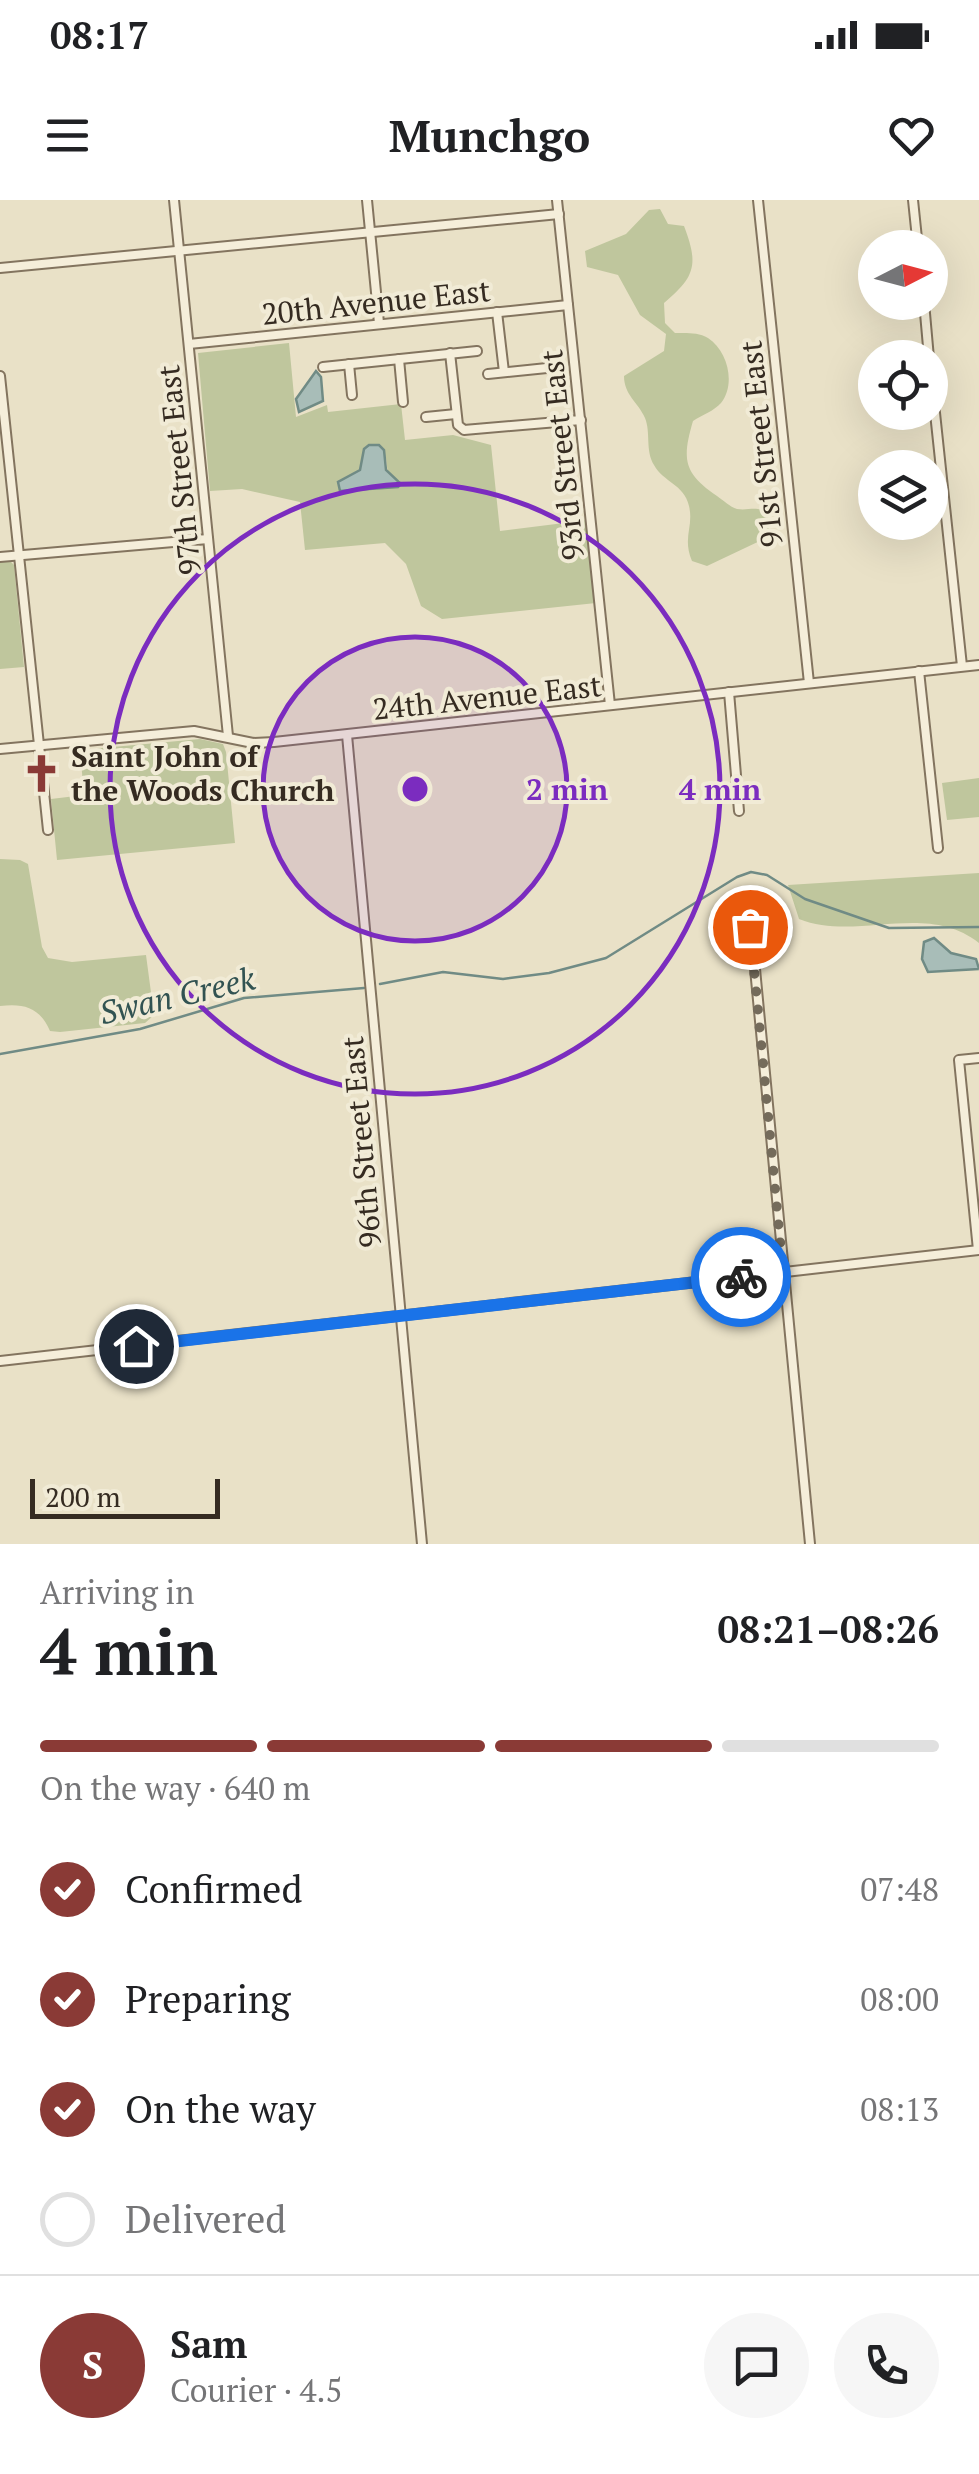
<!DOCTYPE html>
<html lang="en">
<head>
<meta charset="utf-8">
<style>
  body { margin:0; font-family:"PT Serif",serif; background:#f6f6f6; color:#202124; height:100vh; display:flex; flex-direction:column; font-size:38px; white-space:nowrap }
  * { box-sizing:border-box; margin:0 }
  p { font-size:32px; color:#757577 }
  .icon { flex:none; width:55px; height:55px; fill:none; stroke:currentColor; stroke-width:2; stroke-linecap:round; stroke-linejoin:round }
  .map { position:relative; height:1344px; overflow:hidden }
  .drawer { display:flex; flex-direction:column; background:#fff; flex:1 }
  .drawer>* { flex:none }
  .needle { width:65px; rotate:84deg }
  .buttons { position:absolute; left:858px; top:30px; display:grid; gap:20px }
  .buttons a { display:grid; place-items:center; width:90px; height:90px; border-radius:50%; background:#fff; box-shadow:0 10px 40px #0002; font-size:50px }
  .scale { position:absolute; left:30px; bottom:25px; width:190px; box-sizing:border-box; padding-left:10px; border:5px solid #352b21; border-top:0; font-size:28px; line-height:35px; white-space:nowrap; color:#352b21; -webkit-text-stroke:8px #f1ebd6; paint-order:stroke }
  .pin { position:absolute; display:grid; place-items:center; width:85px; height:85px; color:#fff; margin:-42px; border:5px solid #fff; border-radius:50%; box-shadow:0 2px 10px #0007 }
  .courier { position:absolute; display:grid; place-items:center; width:100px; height:100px; margin:-50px; border:8px solid #1a73e8; border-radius:50%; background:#fff; color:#222; box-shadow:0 2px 12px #0007 }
  .overview em { font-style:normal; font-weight:600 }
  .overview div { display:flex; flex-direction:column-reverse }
  .overview { display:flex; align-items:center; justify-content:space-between; height:170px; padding:0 40px }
  h1 { font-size:65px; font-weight:600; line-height:75px }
  .bar { display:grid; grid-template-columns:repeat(4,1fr); gap:15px 10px; align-content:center; height:120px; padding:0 40px }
  .bar i { height:12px; border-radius:8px; background:#e0e0e0 }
  .bar .active { background:#8a3a36 }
  .bar p { grid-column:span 4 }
  .line { display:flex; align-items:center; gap:25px; padding:0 40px; border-top:2px solid #e0e0e0 }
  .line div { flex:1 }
  .round { display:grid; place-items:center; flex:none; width:105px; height:105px; border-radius:52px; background:#f6f6f6 }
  ol { padding:0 40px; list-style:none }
  li { display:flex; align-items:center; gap:30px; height:110px }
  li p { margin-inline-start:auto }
  li .icon { padding:10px; border-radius:50%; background:#8a3a36; color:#fff; stroke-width:4 }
  li:last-child { color:#757577 }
  li i { width:55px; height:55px; border:5px solid #e0e0e0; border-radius:50% }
  .status { display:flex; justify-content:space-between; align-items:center; height:70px; padding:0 50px; background:#fff; direction:ltr }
  .status svg { height:28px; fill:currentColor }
  header { display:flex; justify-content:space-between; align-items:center; height:130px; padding:0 40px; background:#fff; font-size:45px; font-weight:600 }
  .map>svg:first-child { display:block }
</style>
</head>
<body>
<div class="status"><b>08:17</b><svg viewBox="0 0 49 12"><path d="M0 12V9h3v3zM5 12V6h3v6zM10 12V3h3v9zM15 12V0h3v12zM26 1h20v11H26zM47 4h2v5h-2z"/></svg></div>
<header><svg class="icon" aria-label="menu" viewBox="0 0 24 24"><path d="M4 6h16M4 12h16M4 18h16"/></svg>Munchgo<svg class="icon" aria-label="heart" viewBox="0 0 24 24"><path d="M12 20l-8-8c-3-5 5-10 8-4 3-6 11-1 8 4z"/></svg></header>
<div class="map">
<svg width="979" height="1344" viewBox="0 0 979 1344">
  <rect width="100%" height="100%" fill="#e9e1c7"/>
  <g fill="#bfc69d" fill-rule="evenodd">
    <path d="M660,9L668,24L684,26C699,65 695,77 664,103L665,123L675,133C686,133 698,132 708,138C728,151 736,184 721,203C714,211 702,215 693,221C682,259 683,273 717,296C723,300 730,307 737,309C749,311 758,305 768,314L769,331L764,339L707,366L692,361C682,337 694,327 689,306C684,284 663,282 654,265C645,250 651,233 645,218C638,202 624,195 624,176L664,151L666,134L640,115L618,75L587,67L585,51L626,34L649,10Z"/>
    <path d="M289,143L296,217L327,205L328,212L401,204L405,240L453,235L491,245L500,331L588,320L596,403L442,419L421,406L406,364L385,343L305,350L300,302L242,289L210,291L198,153ZM364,249L386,258L388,274L400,281L397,287L348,291L360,270Z"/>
    <polygon points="10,361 14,365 24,467 0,469 0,362"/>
    <polygon points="200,539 223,544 226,552 235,643 57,660 51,599 84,595 80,550"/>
    <polygon points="979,578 979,617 947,620 942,583"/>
    <path d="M0,659L20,660L28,664L42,747L48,758L72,762L146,755L154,815L145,823L60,832L50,831C40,808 25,803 0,806Z"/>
    <path d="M979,673V743C926,701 857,742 799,719L788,685Z"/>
  </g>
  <g fill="#a8bdb8" stroke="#708b85" stroke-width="2.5">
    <polygon points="316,171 321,177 323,201 299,212 296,199"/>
    <polygon points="369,245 379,245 384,250 386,270 401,284 398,287 340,291 338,282 360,270 364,249"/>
    <polygon points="934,738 951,753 976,759 979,769 928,772 922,759 924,742"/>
  </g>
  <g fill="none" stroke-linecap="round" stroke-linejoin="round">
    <g stroke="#708b85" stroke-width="2.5">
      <polyline points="380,784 443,772 503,779 549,773 606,758 737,677 751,672 767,675 805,699 889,728 979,727"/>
      <polyline points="0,854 140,829 244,798 364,788"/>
    </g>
    <defs>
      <g id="minor">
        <polyline points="174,0 228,536"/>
        <polyline points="367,0 379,123"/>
        <polyline points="557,0 610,505"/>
        <polyline points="758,0 809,483"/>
        <polyline points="913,0 918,48"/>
        <polyline points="0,68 559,14"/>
        <polyline points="924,102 929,158"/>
        <polyline points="497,112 504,172"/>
        <polyline points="189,144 568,105"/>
        <polyline points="450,153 458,225 464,230 581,220"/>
        <polyline points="399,159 403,202"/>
        <polyline points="349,164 352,195"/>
        <polyline points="930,166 962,466"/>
        <polyline points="323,167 477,151"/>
        <polyline points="488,174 547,168"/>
        <polyline points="0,176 48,630"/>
        <polyline points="426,217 456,214"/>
        <polyline points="0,357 208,339"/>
        <polyline points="919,471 938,648"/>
        <polyline points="729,492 739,611"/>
        <polyline points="347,535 422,1344"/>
        <polyline points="0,549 194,531 253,543 274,542 979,465"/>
        <polyline points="749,706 810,1344"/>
        <polyline points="978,1050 959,860 979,858"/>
        <polyline points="0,1161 979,1050"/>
      </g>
    </defs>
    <use href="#minor" stroke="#83745f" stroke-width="12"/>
    <use href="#minor" stroke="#f5eeda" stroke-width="8"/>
  </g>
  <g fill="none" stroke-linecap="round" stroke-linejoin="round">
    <polyline stroke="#746b5b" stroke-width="10" stroke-dasharray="0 18" points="741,1077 783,1072 750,727"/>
    <polyline stroke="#1a73e8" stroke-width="12" points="136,1146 741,1077"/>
  </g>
  <circle cx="415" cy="589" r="152" fill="#7b2cbf" fill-opacity=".12"/>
  <g fill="none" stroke="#7b2cbf" stroke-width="5">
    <circle cx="415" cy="589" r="152"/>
    <circle cx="415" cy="589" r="305"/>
  </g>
  <defs>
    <symbol id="church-bare" viewBox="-9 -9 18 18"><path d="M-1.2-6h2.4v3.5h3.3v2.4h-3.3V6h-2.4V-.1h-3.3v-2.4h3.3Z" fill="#8a3a36" stroke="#f1ebd6" stroke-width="2.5" paint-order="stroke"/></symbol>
  </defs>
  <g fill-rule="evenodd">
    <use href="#church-bare" x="14" y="546" width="55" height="55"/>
  </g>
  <g text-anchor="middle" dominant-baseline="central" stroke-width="8" stroke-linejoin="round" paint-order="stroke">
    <g font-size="30" fill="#352b21" stroke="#f1ebd6">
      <text transform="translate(376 102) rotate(-6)">20th Avenue East</text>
      <text transform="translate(761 244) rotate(-96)">91st Street East</text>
      <text transform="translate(562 255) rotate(-96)">93rd Street East</text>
      <text transform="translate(179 270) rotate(-96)">97th Street East</text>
      <text transform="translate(487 497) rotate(-6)">24th Avenue East</text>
      <text transform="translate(361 942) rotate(-95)">96th Street East</text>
    </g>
    <g font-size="30" font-weight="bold" fill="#352b21" stroke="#f1ebd6" text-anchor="start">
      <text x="71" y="556">Saint John of<tspan x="71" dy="34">the Woods Church</tspan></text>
    </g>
    <g font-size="32" font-style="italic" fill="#325352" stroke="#f1ebd6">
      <text transform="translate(177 795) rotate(-13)">Swan Creek</text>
    </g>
  </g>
  <circle cx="415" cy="589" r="15" fill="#7b2cbf" stroke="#f1ebd6" stroke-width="5"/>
  <g font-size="30" text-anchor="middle" font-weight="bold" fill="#7b2cbf" stroke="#f1ebd6" stroke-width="8" stroke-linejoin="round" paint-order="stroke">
    <text x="567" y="600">2 min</text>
    <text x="720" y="600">4 min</text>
  </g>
</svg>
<div class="buttons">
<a><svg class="needle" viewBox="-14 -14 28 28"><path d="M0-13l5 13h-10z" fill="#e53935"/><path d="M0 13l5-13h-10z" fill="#757577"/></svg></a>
<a><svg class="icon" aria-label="locate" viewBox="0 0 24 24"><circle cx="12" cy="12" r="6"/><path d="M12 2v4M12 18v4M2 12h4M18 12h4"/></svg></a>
<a><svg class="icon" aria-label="layers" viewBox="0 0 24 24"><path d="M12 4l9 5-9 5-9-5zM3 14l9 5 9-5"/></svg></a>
</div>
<div class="scale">200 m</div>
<div class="pin" style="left:750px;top:727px;background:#ea580c"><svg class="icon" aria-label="bag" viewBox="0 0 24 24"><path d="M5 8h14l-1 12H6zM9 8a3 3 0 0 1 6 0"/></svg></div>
<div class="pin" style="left:136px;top:1146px;background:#1f2937"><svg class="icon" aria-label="home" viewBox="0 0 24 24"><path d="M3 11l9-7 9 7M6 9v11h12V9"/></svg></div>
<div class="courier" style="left:741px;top:1077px"><svg class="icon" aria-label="bike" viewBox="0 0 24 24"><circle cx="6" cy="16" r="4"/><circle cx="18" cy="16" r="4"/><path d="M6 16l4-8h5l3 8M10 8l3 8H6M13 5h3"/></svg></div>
</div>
<section class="drawer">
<div class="overview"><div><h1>4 min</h1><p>Arriving in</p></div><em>08:21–08:26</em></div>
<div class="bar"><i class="active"></i><i class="active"></i><i class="active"></i><i></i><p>On the way · 640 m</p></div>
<ol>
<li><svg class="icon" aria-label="check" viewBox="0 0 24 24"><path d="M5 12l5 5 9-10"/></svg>Confirmed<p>07:48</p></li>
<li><svg class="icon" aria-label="check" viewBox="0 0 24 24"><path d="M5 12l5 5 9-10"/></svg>Preparing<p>08:00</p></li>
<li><svg class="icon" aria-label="check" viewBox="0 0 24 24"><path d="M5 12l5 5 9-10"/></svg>On the way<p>08:13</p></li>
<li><i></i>Delivered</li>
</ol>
<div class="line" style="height:180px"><b class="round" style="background:#8a3a36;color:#fff">S</b><div><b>Sam</b><p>Courier · 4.5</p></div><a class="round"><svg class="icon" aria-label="chat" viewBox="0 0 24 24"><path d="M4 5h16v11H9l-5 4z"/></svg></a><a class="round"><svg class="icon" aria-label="phone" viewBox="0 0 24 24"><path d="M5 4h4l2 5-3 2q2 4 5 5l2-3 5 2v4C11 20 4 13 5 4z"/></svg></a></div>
</section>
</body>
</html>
